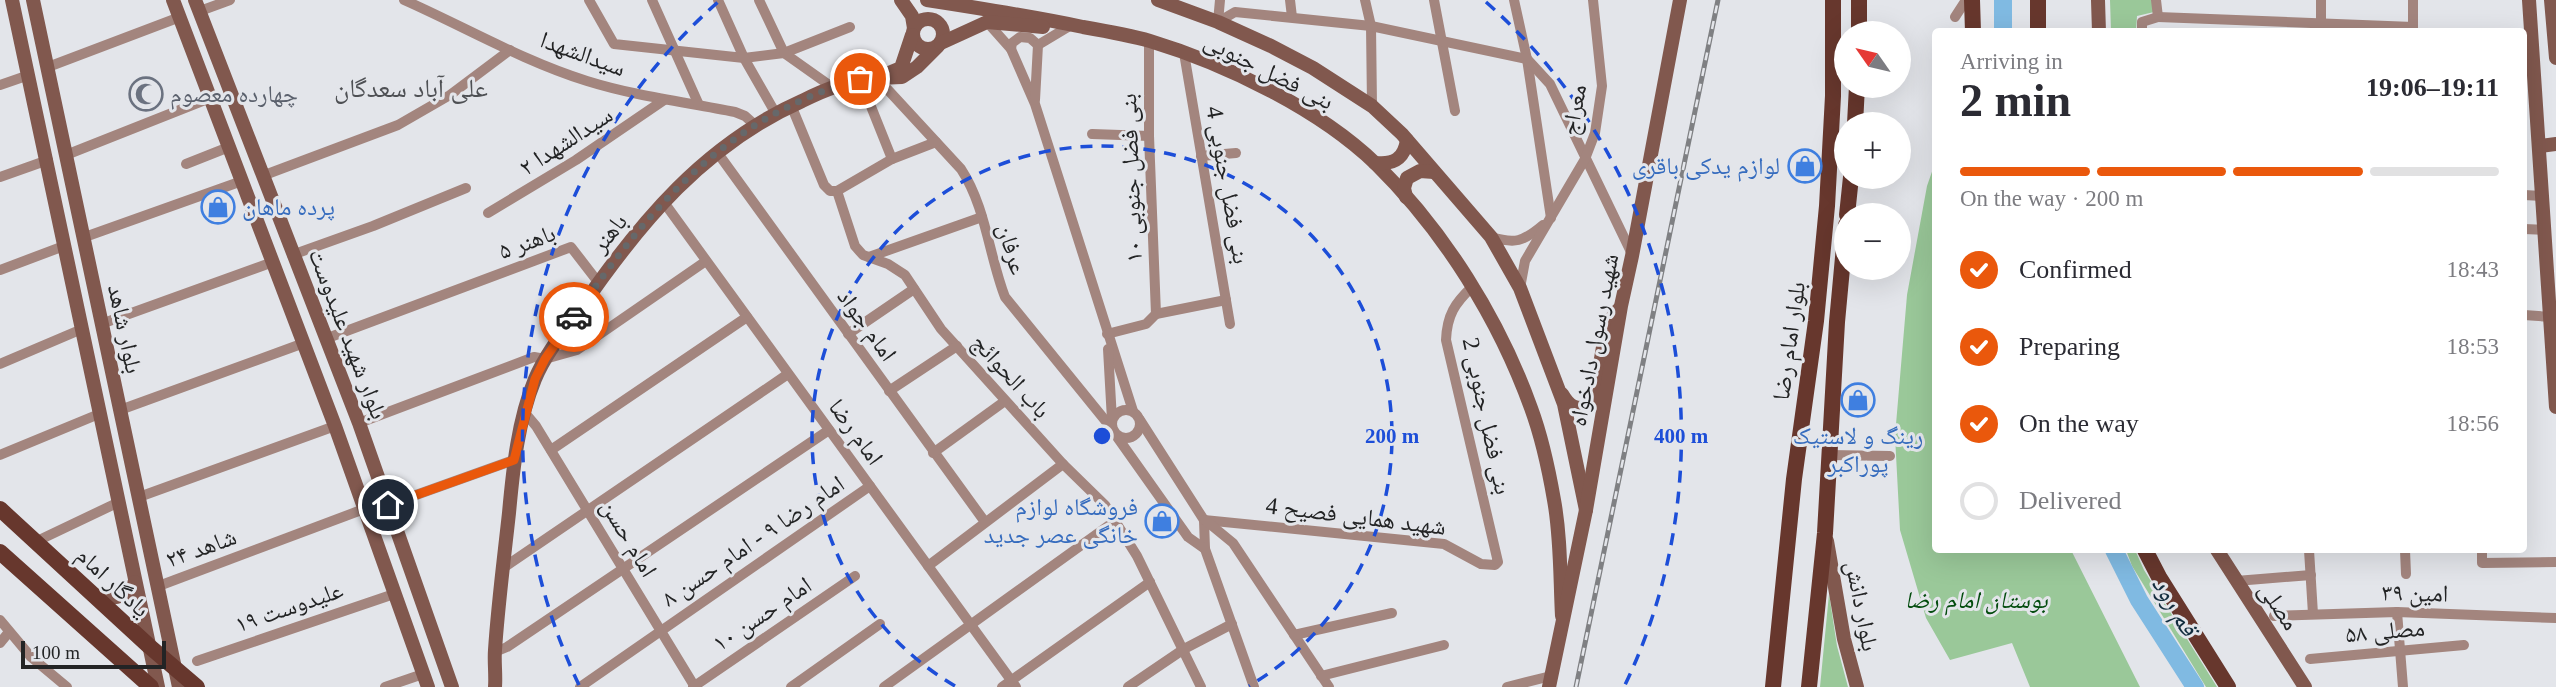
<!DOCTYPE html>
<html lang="en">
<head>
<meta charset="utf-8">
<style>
  body { margin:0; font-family:"Times New Roman","Noto Naskh Arabic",serif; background:#f2f2f3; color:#2b2b33; height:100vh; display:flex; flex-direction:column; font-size:26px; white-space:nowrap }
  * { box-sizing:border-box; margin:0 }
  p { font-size:23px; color:#7c7c81 }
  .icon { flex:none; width:38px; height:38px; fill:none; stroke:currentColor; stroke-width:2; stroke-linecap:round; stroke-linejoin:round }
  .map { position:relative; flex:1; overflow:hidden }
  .details { position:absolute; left:1932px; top:28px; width:595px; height:525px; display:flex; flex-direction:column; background:#fff; border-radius:7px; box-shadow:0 7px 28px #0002 }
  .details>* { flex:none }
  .needle { width:46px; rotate:304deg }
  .fabs { position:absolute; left:1834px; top:21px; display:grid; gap:14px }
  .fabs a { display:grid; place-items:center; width:77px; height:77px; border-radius:50%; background:#fff; box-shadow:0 7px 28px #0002; font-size:35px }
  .scale { position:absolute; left:21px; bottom:18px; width:145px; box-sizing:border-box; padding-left:7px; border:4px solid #232425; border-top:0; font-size:19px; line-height:24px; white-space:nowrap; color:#232425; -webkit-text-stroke:5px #e3e5ea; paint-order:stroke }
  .pin { position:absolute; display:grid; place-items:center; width:60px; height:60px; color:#fff; margin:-30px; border:4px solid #fff; border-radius:50%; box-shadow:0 2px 7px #0007 }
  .courier { position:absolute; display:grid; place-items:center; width:70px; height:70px; margin:-35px; border:5px solid #ea580c; border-radius:50%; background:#fff; color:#222; box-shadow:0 2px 9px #0007 }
  .headline em { font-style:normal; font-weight:800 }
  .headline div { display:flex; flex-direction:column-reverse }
  .headline { display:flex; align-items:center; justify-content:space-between; height:119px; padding:0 28px }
  h1 { font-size:46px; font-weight:800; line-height:52px }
  .bar { display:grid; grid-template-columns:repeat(4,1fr); gap:10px 7px; align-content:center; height:84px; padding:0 28px }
  .bar i { height:9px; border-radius:5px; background:#e1e1e2 }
  .bar .selected { background:#ea580c }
  .bar p { grid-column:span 4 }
  ol { padding:0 28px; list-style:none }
  li { display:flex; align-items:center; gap:21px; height:77px }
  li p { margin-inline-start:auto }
  li .icon { padding:7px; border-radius:50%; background:#ea580c; color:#fff; stroke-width:4 }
  li:last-child { color:#7c7c81 }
  li i { width:38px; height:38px; border:4px solid #e1e1e2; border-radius:50% }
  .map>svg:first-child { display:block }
</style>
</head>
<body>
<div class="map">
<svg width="2556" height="687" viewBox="0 0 2556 687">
  <rect width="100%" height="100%" fill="#e3e5ea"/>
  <g fill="#9ac899">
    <polygon points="2110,0 2153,0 2154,12 2137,16 2136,31 2111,31"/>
    <polygon points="1935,163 1936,550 2071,550 2140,687 2030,687 2012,643 1950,660 1926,618 1900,530 1895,436 1907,295 1927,186"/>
    <polygon points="2126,550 2135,550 2144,570 2217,687 2206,687 2132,566"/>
    <polygon points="1829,594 1837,646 1848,687 1820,687"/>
  </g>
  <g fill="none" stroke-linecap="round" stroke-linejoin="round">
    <g stroke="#80bae2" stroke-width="18">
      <polyline points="2003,0 2003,32"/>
      <polyline points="2114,550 2139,600 2195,687"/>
    </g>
    <g stroke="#a3857e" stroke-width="10">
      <path d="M404,0C465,27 523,61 587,81C635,96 685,102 735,112L745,116L755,125"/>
      <polyline points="589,0 614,44 744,58 784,53 850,27"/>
      <polyline points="652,0 699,105"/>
      <polyline points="718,0 744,58 776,114"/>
      <polyline points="759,0 784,53"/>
      <polyline points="1290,0 1292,17"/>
      <polyline points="1365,0 1371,26 1372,106"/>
      <polyline points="1434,0 1455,111"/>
      <polyline points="1514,0 1527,59 1551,218"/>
      <polyline points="2321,0 2321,23"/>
      <polyline points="200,11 230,0"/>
      <polyline points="1955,17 1966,0"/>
      <polyline points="2158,17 2413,27"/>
      <polyline points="987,22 1011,49 1035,104 1133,411"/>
      <polyline points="1218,22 1235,12 1371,26 1527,59 1550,84 1632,254"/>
      <polyline points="1218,22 1220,0"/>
      <polyline points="2413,31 2413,0"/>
      <polyline points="2142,32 2142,22 2158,17 2156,0"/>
      <polyline points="1149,41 1149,136 1156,314"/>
      <polyline points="1011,49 1012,43 1020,37 1030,38 1038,45"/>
      <polyline points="784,53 832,87"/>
      <polyline points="1184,53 1230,324"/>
      <polyline points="48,67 180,17"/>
      <path d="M877,78L961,169C986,207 989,256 1005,297L1113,430"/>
      <polyline points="860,79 892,159"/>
      <polyline points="0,85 29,75"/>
      <polyline points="1035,100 1038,45 1073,24"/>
      <polyline points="791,105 824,185 830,191 837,191 855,246 863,255 888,264 905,275 941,329 1063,464 1105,505 1137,556 1201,687"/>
      <polyline points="1092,134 1149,136"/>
      <polyline points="717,152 985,522"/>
      <polyline points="66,155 210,98"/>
      <polyline points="1201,156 1236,153"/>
      <polyline points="186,164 229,147"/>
      <polyline points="262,176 398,125 450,95 510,50"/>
      <polyline points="0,177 48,160"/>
      <polyline points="837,191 892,159 936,142"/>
      <polyline points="2524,195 2543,196"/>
      <polyline points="663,201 1016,687"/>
      <polyline points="488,213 576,160 664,100"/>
      <polyline points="2524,229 2545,230"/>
      <path d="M1491,237C1515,244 1523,242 1543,225"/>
      <polyline points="82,238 242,181"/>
      <polyline points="292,255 373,226 466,188"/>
      <polyline points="869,257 982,217"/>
      <polyline points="0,270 64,246"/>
      <polyline points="1520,288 1525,261 1585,159 1595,133 1602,86 1593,0"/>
      <polyline points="2524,315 2551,317"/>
      <polyline points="101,324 273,262"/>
      <polyline points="848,334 914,289"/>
      <polyline points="1107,334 1146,324 1156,314 1226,300"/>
      <polyline points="325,339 571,247 598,282"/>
      <polyline points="1108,349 1112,420"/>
      <polyline points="0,364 82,329"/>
      <polyline points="889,391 957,346"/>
      <circle cx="1126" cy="424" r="14"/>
      <polyline points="120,410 304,343"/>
      <polyline points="525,413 536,426 695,687"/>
      <polyline points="1140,420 1204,520 1205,549"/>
      <polyline points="359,423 534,357 545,359 577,350 706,261"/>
      <polyline points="1115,434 1188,537 1205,549 1254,687"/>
      <polyline points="551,450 747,317"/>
      <polyline points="933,453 1005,401"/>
      <polyline points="0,455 99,414"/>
      <polyline points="1830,455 1890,456"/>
      <polyline points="139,497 335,426"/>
      <polyline points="388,505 514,460"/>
      <path d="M1204,520L1444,544L1481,564L1495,565L1498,562L1446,340C1447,315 1455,303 1472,287"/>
      <polyline points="1205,520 1233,543 1329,687"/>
      <polyline points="35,542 119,502"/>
      <polyline points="2309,550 2313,614"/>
      <polyline points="2405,550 2406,574"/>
      <polyline points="2482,550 2482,563 2556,562"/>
      <polyline points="928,566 1063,464"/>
      <polyline points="503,568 788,374"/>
      <polyline points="2236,581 2311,575"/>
      <polyline points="156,587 364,509"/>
      <polyline points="2397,612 2403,687"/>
      <polyline points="2274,616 2397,612 2556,618"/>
      <polyline points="0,620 31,657 67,687"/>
      <polyline points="1294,635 1392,613"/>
      <polyline points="0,643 9,632"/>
      <polyline points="495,652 507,647 829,430"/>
      <polyline points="2310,659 2464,645"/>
      <polyline points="197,661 394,594"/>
      <polyline points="1321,676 1444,645"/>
      <polyline points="385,687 423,674"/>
      <polyline points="580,687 870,486"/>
      <polyline points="693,687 855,576"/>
      <polyline points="791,687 880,624"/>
      <polyline points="884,687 1115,521"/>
      <polyline points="1002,687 1150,582"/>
      <polyline points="1128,687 1184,649 1232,624"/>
      <polyline points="1507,687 1551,676"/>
    </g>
    <g stroke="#81584e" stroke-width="14">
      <polyline points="12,0 158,687"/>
      <polyline points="33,0 179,687"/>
      <polyline points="173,0 335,426 428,687"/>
      <polyline points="195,0 359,423 452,687"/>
      <polyline points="901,0 912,16 914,28"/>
      <path d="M927,0C979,8 1031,16 1083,27C1106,31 1129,35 1150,41C1226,64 1319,109 1376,164C1444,231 1499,319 1531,408C1541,435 1549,471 1554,500C1561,538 1560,578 1562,616"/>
      <polyline points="1158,0 1218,22 1271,46 1313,68 1372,106 1402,134 1491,237 1520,288 1564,404 1586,510"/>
      <polyline points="2098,0 2099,32"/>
      <polyline points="2529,0 2556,407"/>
      <polyline points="2551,0 2556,58"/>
      <circle cx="928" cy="34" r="15"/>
      <polyline points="912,35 901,68 877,78 902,77 917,67 938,46"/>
      <polyline points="941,43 987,22 1043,27"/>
      <polyline points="2540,146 2556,144"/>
      <path d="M1375,163C1394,165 1404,159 1407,140"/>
      <polyline points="1406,197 1404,188 1407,178 1420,171 1434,172"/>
      <path d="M1562,394C1569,406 1575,410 1589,407L1594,399L1607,324L1618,310"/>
      <polyline points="1827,541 1844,639 1857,687"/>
      <polyline points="2217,550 2305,687"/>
      <path d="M92,594C111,600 125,600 135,582"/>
      <path d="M495,687C496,675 494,662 495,650C498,604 504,559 509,513C513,469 518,420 535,379C546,353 565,330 581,308C640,222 705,144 802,101C826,89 849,80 877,78"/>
      <polyline points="1549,687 1586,510 1621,306 1632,256 1680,0"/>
    </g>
    <g stroke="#67372d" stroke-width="16">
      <polyline points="1859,0 1859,33"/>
      <polyline points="1972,0 1973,32"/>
      <polyline points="2038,0 2038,32"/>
      <polyline points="1855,124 1857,86"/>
      <polyline points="1847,215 1851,177"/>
      <polyline points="0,509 149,646 197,687"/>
      <polyline points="2145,550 2159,577 2228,687"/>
      <polyline points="0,552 151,687"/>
      <polyline points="1773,687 1794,479 1816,321 1827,206 1833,96 1833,0"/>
      <polyline points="1809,687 1825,533 1837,322 1846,225"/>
    </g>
    <defs>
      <polyline id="rail" points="1576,687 1718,0"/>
    </defs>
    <use href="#rail" stroke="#7f8083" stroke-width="5"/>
    <use href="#rail" stroke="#e3e5ea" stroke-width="2.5" stroke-dasharray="8" stroke-linecap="butt"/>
  </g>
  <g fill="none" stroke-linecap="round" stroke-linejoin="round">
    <path stroke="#66686a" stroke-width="7" stroke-dasharray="0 12.6" d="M574,317C649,208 727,116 860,79"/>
    <polyline stroke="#ea580c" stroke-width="9" points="388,505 514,460 535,379 545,359 574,317"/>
  </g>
  <g fill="none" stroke="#1d4ed8" stroke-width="3.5" stroke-dasharray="12 9">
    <path d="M955 686A290 290 0 1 1 1249 686"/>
    <path d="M579 685A579 579 0 0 1 718 2M1486 2A579 579 0 0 1 1625 685"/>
  </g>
  <defs>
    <symbol id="mosque-ring" viewBox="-11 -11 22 22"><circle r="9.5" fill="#e3e5ea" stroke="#6b7280" stroke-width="1.5"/><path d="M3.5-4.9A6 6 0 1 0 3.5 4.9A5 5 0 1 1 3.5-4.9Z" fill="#6b7280"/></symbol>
    <symbol id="shop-ring" viewBox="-11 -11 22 22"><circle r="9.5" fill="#e3e5ea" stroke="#3f7fe0" stroke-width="1.5"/><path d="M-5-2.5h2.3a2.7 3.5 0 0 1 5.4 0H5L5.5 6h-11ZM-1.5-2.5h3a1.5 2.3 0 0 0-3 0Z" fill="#3f7fe0"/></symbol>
  </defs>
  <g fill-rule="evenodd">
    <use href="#mosque-ring" x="127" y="75" width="38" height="38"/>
    <use href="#shop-ring" x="1786" y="147" width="38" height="38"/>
    <use href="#shop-ring" x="199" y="188" width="38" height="38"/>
    <use href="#shop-ring" x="1839" y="381" width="38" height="38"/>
    <use href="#shop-ring" x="1143" y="502" width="38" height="38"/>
  </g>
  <g text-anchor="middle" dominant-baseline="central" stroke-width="6" stroke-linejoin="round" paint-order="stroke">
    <g font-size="24" fill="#232425" stroke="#e3e5ea">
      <text transform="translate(583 54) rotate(20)">سیدالشهدا</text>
      <text transform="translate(1269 71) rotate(27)">بنی فضل جنوبی</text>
      <text transform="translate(1574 110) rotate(-80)">معراج</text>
      <text transform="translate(566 141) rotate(-33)">سیدالشهدا ۲</text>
      <text transform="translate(1131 178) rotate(-92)">بنی فضل جنوبی ۱۰</text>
      <text transform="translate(1228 185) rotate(80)">بنی فضل جنوبی 4</text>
      <text transform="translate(609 233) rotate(-51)">باهنر</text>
      <text transform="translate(527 242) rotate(-20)">باهنر ۵</text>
      <text transform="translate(1012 249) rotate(74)">عرفان</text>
      <text transform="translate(867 325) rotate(54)">امام جواد</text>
      <text transform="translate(125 329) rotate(78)">بلوار شاهد</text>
      <text transform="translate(348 334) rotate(69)">بلوار شهید علیدوست</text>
      <text transform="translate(1594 340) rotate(-79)">شهید رسول دادخواه</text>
      <text transform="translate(1789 341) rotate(-82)">بلوار امام رضا</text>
      <text transform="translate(1011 376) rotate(48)">باب الحوائج</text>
      <text transform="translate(1487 416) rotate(78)">بنی فضل جنوبی 2</text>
      <text transform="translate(856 432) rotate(54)">امام رضا</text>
      <text transform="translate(1356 516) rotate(7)">شهید همایی فصیح 4</text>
      <text transform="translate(629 538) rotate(59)">امام حسن</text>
      <text transform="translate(753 541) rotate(-34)">امام رضا ۹ - امام حسن ۸</text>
      <text transform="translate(201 548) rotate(-20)">شاهد ۲۴</text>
      <text transform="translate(113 582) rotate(43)">یادگار امام</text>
      <text transform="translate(2415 593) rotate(1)">امین ۳۹</text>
      <text transform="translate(1862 606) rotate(79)">بلوار دانش</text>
      <text transform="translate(2279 606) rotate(56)">مصلی</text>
      <text transform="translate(289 607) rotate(-19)">علیدوست ۱۹</text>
      <text transform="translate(762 614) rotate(-34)">امام حسن ۱۰</text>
      <text transform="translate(2385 631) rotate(-5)">مصلی ۵۸</text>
    </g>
    <g font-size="24" fill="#5b616d" stroke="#e3e5ea" text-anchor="start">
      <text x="170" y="94">چهارده معصوم</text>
    </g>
    <g font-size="24" fill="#366cbe" stroke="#e3e5ea" text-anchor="end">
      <text x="1780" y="166">لوازم یدکی باقری</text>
      <text x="242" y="207" text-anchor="start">پرده ماهان</text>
      <text x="1858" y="436" text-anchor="middle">رینگ و لاستیک<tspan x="1858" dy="28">پوراکبر</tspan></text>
      <text x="1138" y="507">فروشگاه لوازم<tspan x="1138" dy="28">خانگی عصر جدید</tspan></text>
    </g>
    <g font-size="24" font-style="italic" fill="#034c0e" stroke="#e3e5ea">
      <text x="1976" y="600">بوستان امام رضا</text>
    </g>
    <g font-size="26" fill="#4e5054" stroke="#e3e5ea">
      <text x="411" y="88">علی آباد سعدگان</text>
    </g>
    <g font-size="26" font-style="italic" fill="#122d3e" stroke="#e3e5ea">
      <text transform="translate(2175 606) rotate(59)">قم رود</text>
    </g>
  </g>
  <circle cx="1102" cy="436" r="10" fill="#1d4ed8" stroke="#e3e5ea" stroke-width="3.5"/>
  <g font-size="21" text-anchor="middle" font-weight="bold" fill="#1d4ed8" stroke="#e3e5ea" stroke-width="6" stroke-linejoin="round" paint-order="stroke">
    <text x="1392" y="443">200 m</text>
    <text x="1681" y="443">400 m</text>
  </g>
</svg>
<div class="fabs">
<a><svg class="needle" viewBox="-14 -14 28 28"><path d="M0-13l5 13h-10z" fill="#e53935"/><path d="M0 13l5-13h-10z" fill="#7c7c81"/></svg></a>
<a>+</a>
<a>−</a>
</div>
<div class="scale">100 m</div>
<div class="pin" style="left:860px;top:79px;background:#ea580c"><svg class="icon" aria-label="bag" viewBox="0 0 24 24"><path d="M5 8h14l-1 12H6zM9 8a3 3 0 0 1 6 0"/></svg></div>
<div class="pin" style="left:388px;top:505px;background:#1f2937"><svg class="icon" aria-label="home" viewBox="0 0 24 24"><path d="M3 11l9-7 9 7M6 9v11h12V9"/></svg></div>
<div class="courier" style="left:574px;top:317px"><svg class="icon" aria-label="car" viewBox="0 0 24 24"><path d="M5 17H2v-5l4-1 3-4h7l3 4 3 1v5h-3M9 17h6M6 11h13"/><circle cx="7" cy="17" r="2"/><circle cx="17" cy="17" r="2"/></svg></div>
<section class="details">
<div class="headline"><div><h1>2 min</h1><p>Arriving in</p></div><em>19:06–19:11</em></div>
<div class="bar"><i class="selected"></i><i class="selected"></i><i class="selected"></i><i></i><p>On the way · 200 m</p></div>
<ol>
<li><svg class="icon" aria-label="check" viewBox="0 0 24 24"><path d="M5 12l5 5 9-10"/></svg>Confirmed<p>18:43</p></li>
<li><svg class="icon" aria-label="check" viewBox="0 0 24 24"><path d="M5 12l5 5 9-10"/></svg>Preparing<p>18:53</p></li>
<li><svg class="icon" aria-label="check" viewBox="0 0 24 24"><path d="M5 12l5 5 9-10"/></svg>On the way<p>18:56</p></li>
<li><i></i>Delivered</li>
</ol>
</section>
</div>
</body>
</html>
